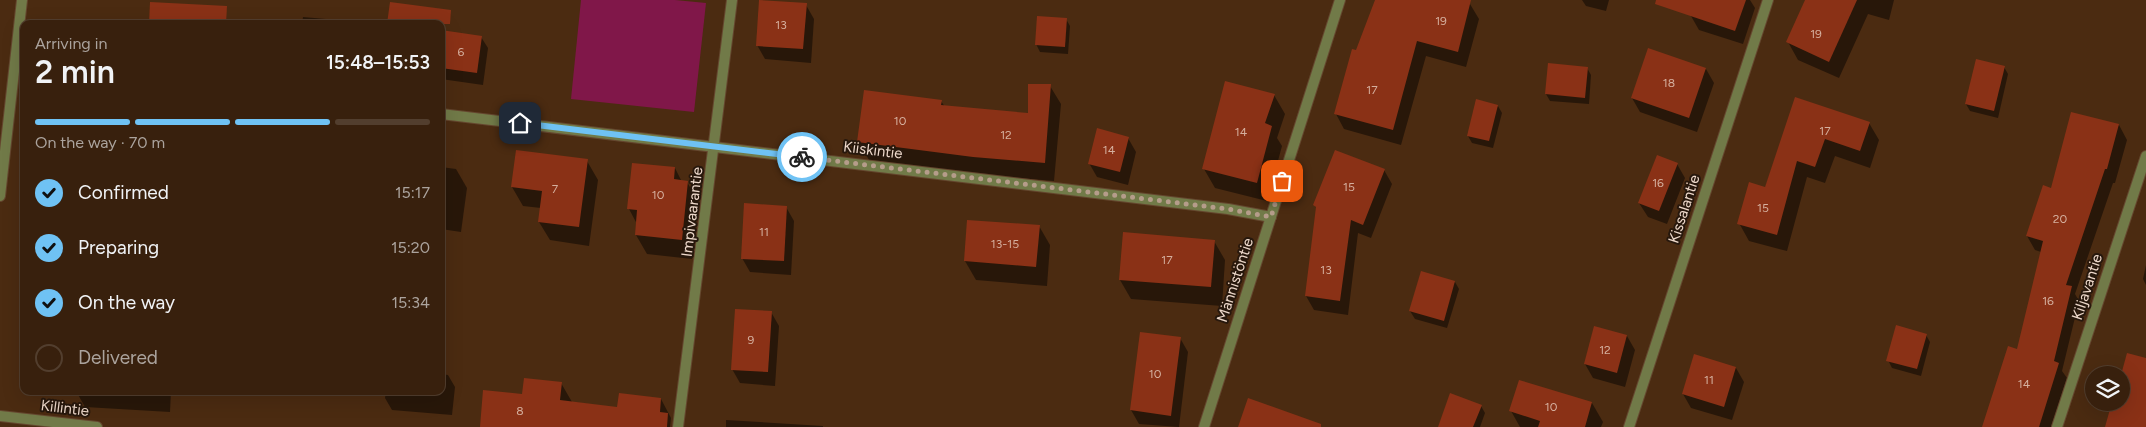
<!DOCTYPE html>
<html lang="en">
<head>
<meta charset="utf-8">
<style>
  body { margin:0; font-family:Figtree,sans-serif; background:#3f2816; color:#f1f3f6; height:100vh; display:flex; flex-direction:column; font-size:19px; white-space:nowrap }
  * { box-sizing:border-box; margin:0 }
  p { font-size:16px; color:#aba39d }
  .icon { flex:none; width:28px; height:28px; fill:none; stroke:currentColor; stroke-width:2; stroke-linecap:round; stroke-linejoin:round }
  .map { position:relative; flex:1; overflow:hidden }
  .side { position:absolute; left:20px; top:20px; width:425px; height:375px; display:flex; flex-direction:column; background:#38200d; border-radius:10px; box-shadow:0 5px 20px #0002,0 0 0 1px #523e2e }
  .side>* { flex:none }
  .controls { position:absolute; left:2085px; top:366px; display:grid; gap:10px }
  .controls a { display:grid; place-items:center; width:45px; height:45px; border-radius:50%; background:#38200d; box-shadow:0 5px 20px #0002,0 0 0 1px #523e2e; font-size:25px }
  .pin { position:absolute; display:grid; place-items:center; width:42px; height:42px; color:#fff; margin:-21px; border-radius:10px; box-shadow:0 2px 8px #0006 }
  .courier { position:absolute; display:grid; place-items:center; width:50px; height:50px; margin:-25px; border:4px solid #6fc2f4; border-radius:50%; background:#fff; color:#222; box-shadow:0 1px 6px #0007 }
  .head em { font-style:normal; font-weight:600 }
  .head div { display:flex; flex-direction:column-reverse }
  .head { display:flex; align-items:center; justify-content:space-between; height:85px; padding:0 15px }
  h1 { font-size:32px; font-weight:600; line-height:38px }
  .bar { display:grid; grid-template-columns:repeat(4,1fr); gap:8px 5px; align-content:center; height:60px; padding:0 15px }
  .bar i { height:6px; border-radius:4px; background:#523e2e }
  .bar .on { background:#6fc2f4 }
  .bar p { grid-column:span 4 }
  ol { padding:0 15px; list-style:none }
  li { display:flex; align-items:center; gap:15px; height:55px }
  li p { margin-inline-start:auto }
  li .icon { padding:5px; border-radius:50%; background:#6fc2f4; color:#111; stroke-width:4 }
  li:last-child { color:#aba39d }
  li i { width:28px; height:28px; border:2px solid #523e2e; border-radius:50% }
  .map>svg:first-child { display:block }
</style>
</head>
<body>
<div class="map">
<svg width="2146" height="427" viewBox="0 0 2146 427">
  <rect width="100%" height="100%" fill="#4b2b11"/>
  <polygon fill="#801749" points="581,0 675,0 706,3 694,112 571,99"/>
  <g fill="#0007">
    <polygon points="1377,0 1459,0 1470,4 1479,19 1466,67 1426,56 1401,145 1344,129 1336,114"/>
    <polygon points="1582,0 1609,0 1606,11 1586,6"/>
    <polygon points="1697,0 1750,0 1755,8 1743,44 1699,30 1691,16"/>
    <polygon points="1821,0 1894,0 1889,20 1868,14 1839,78 1798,60 1788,42"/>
    <polygon points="806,5 814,19 811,63 765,59 757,45"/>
    <polygon points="303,17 337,20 339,24 302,24"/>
    <polygon points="1066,19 1070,26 1068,54 1040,52 1036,44"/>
    <polygon points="441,31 481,37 488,48 483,85 441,79"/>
    <polygon points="2004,67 2008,74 1998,118 1970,111 1966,104"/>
    <polygon points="1587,68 1591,75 1589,104 1550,101 1546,94"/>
    <polygon points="1706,69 1714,83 1697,132 1640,112 1632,98"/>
    <polygon points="1050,86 1061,104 1054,181 984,175 869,160 859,142 941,101 945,107 1030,114"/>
    <polygon points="1274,95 1285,114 1277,138 1282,146 1267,201 1215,188 1204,169"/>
    <polygon points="1796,98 1869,123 1879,140 1870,168 1835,156 1825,183 1807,177 1787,251 1749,241 1739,223 1765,188"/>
    <polygon points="1498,106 1502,113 1493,148 1472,143 1468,136"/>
    <polygon points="2119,125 2127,140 2115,183 2113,183 2075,294 2079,301 2062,371 2067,378 2051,427 1984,427 2018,351 2041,252 2035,250 2027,236 2052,189"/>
    <polygon points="1128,138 1136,152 1128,185 1097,177 1089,163"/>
    <polygon points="587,161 598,180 589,246 550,240 539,222 541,208 523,206 512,187"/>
    <polygon points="1677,164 1685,178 1667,224 1648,217 1639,203"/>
    <polygon points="441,167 456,169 467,188 461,232 441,229"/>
    <polygon points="675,168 682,182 687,182 698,201 692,259 647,254 636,235 637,224 629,209"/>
    <polygon points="1384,170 1392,184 1371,238 1358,233 1348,315 1314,310 1306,296 1317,210 1315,205"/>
    <polygon points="786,207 794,221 791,275 750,272 742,258"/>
    <polygon points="968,221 1039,226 1050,245 1047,286 976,280 965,261"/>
    <polygon points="1214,241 1225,260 1222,306 1131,299 1120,280"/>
    <polygon points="2146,265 2146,285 2143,279"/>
    <polygon points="1455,282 1459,289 1447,328 1415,319 1410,311"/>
    <polygon points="771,312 779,326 775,386 740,383 732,369"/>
    <polygon points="1926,335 1930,342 1921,376 1892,368 1888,360"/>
    <polygon points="1627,336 1635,350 1625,387 1593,378 1585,364"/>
    <polygon points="1180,338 1188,352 1179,427 1139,424 1131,410"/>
    <polygon points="1736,368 1744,382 1732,420 1691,408 1683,394"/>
    <polygon points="441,374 448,375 455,387 452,415 392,410 385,398 386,391 441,391"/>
    <polygon points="561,383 572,402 619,408 661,399 671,418 670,427 481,427 523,396"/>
    <polygon points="76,391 171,391 170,412 85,407"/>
    <polygon points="1592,403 1603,422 1601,427 1520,427 1511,411"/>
    <polygon points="1481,406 1485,413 1480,427 1439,427"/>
    <polygon points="726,420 823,426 823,427 726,427"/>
  </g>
  <g fill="#8a3116">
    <polygon points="759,0 807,3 803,49 756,46"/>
    <polygon points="1375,0 1471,0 1458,52 1417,41 1393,130 1334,114 1352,49 1356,50"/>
    <polygon points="1656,0 1746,0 1735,31 1655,4"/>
    <polygon points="1805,0 1857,0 1829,62 1786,42"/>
    <polygon points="150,2 227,6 226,24 149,24"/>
    <polygon points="390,2 451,10 450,24 387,24"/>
    <polygon points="1037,16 1067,18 1065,47 1035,45"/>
    <polygon points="441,30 482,36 477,73 441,68"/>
    <polygon points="1648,48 1706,68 1689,118 1631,98"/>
    <polygon points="1976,59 2005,66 1994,111 1965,104"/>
    <polygon points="1548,63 1588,67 1585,98 1545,94"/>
    <polygon points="1225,81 1275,94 1265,123 1272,126 1257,183 1202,169"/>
    <polygon points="1028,84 1051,84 1045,163 973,157 857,142 864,90 942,100 941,105 1028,113"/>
    <polygon points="1795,97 1870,122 1860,151 1825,139 1815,167 1797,161 1777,235 1737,224 1749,182 1765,187"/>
    <polygon points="1476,99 1498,105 1489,141 1467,136"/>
    <polygon points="2071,112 2119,124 2107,169 2105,169 2066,285 2072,286 2054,361 2059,363 2039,427 1982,427 2008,346 2017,349 2043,241 2026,236 2043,185 2051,188"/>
    <polygon points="1097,128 1129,137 1120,172 1088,164"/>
    <polygon points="516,150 588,159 579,227 538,222 542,191 511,187"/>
    <polygon points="1335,150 1385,169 1363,225 1351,220 1340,301 1305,296 1316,207 1313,205"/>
    <polygon points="1657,155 1678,163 1659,211 1638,203"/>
    <polygon points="632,163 675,167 674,179 688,181 682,240 635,235 637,210 627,209"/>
    <polygon points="744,203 787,206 784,261 741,259"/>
    <polygon points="967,220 1040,225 1036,267 964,261"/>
    <polygon points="1123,232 1215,240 1211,287 1119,280"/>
    <polygon points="1421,271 1455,281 1444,321 1409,311"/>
    <polygon points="735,309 772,311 768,372 731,370"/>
    <polygon points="1896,325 1927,334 1917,369 1886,361"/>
    <polygon points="1594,326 1627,335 1617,373 1584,364"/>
    <polygon points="1140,332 1181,337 1171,416 1130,410"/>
    <polygon points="2127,353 2146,358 2146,427 2105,427 2112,402 2121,402 2121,375"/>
    <polygon points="1694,354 1736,367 1724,407 1682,394"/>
    <polygon points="524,378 562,382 560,400 617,407 619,393 661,398 660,412 668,413 667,427 480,427 483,390 522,394"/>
    <polygon points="1519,380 1592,402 1585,427 1538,427 1540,421 1509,411"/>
    <polygon points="1450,393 1482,405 1473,427 1438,427"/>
    <polygon points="1248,398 1321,424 1321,427 1238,427"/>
  </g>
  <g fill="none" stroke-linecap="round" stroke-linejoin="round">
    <defs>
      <g id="minor">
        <polyline points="441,114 1228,209 1271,217"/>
        <polyline points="0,196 22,0"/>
        <polyline points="0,416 97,427"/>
        <polyline points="678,427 732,0"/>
        <polyline points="1204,427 1340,0"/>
        <polyline points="1629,427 1768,0"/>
        <polyline points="2057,427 2146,156"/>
      </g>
    </defs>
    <use href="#minor" stroke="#65472f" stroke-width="12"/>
    <use href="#minor" stroke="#717a48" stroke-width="10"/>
  </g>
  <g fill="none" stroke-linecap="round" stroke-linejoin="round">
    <polyline stroke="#b59c8a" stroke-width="5" stroke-dasharray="0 9" points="802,157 1228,209 1271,217 1282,181"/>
    <polyline stroke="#6fc2f4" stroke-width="6" points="520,123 802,157"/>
  </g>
  <g text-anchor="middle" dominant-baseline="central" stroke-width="4" stroke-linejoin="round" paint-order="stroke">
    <g font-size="12" fill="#d5af9e">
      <text x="1441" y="21">19</text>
      <text x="781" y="25">13</text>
      <text x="1816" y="34">19</text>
      <text x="461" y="52">6</text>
      <text x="1669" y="83">18</text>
      <text x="1372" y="90">17</text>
      <text x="900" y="121">10</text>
      <text x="1825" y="131">17</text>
      <text x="1241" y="132">14</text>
      <text x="1006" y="135">12</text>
      <text x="1109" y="150">14</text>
      <text x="1658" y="183">16</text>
      <text x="1349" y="187">15</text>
      <text x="555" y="189">7</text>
      <text x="658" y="195">10</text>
      <text x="1763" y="208">15</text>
      <text x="2060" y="219">20</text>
      <text x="764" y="232">11</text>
      <text x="1005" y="244">13-15</text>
      <text x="1167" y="260">17</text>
      <text x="1326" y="270">13</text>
      <text x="2048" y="301">16</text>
      <text x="751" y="340">9</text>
      <text x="1605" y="350">12</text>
      <text x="1155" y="374">10</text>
      <text x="1709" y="380">11</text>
      <text x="2024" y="384">14</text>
      <text x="1551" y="407">10</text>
      <text x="520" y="411">8</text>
    </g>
    <g font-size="15" fill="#eed9cb" stroke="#27180d">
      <text transform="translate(873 150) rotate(7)">Kiiskintie</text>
      <text transform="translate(1684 209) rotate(-72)">Kissalantie</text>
      <text transform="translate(692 212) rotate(-83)">Impivaarantie</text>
      <text transform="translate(1235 280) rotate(-72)">Männistöntie</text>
      <text transform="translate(2087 287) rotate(-72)">Kiljavantie</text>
      <text transform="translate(65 408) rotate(7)">Killintie</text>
    </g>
  </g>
</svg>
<div class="controls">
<a><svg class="icon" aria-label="layers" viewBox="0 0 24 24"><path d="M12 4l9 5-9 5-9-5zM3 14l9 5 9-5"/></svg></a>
</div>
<div class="pin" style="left:1282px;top:181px;background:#ea580c"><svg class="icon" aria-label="bag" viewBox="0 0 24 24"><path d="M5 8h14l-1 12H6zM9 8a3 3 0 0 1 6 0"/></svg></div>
<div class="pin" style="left:520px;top:123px;background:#1f2937"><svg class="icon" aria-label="home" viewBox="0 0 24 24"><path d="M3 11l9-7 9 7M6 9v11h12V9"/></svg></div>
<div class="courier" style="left:802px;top:157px"><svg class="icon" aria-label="bike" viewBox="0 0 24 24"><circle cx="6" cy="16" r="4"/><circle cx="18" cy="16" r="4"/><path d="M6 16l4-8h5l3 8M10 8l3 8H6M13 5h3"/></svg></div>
<section class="side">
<div class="head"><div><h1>2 min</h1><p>Arriving in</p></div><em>15:48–15:53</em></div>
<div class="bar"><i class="on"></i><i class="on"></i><i class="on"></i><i></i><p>On the way · 70 m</p></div>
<ol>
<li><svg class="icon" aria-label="check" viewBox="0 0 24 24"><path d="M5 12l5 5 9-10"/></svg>Confirmed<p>15:17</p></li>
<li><svg class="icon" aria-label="check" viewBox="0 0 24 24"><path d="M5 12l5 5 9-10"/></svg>Preparing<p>15:20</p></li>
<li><svg class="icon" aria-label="check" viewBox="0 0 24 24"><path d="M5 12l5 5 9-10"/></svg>On the way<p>15:34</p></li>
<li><i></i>Delivered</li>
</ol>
</section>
</div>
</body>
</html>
